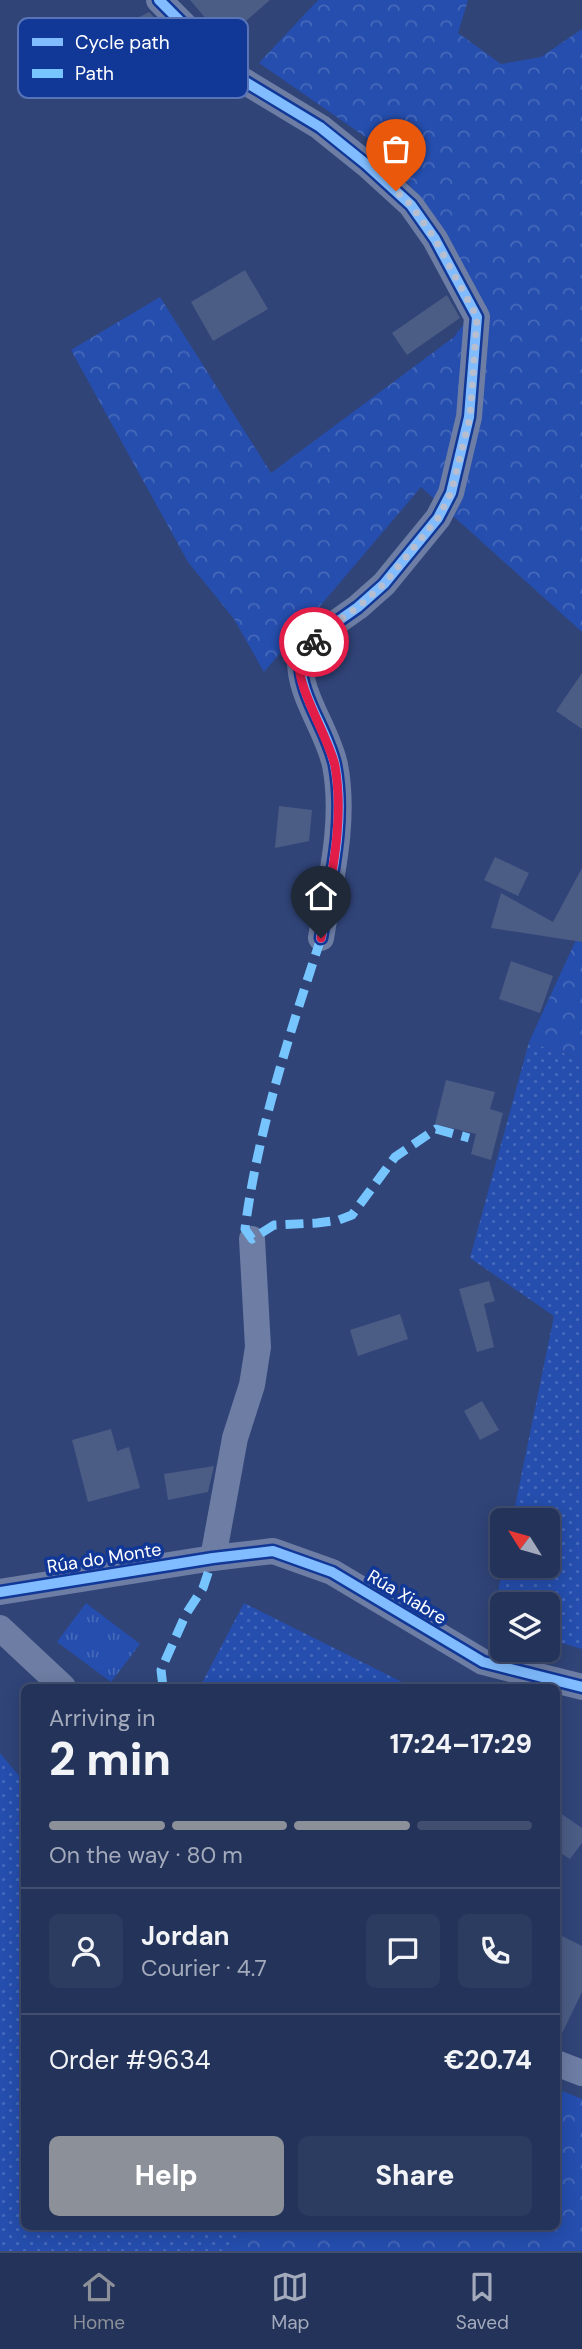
<!DOCTYPE html>
<html lang="en">
<head>
<meta charset="utf-8">
<style>
  body { margin:0; font-family:"DM Sans",sans-serif; background:#2c3b60; color:#f1f3f6; height:100vh; display:flex; flex-direction:column; font-size:26px; white-space:nowrap }
  * { box-sizing:border-box; margin:0 }
  p { font-size:23px; color:#a3aabb }
  .icon { flex:none; width:38px; height:38px; fill:none; stroke:currentColor; stroke-width:2; stroke-linecap:round; stroke-linejoin:round }
  .map { position:relative; flex:1; overflow:hidden }
  .side { position:absolute; left:21px; top:1684px; width:539px; height:546px; display:flex; flex-direction:column; background:#24335a; border-radius:10px; box-shadow:0 4px 18px #0003,0 0 0 2px #414e70 }
  .side>* { flex:none }
  .needle { width:46px; rotate:307deg }
  .tools { position:absolute; left:490px; top:1508px; display:grid; gap:14px }
  .tools a { display:grid; place-items:center; width:70px; height:70px; border-radius:10px; background:#24335a; box-shadow:0 4px 18px #0003,0 0 0 2px #414e70; font-size:35px }
  .pin { position:absolute; display:grid; place-items:center; width:60px; height:60px; color:#fff; margin:-72px -30px; border-radius:50% 50% 50% 0; rotate:-45deg; box-shadow:0 0 7px #0007 }
  .pin .icon { rotate:45deg }
  .courier { position:absolute; display:grid; place-items:center; width:70px; height:70px; margin:-35px; border:5px solid #e11d48; border-radius:50%; background:#fff; color:#222; box-shadow:0 2px 9px #0007 }
  .summary em { font-style:normal; font-weight:800 }
  .summary div { display:flex; flex-direction:column-reverse }
  .summary { display:flex; align-items:center; justify-content:space-between; height:119px; padding:0 28px }
  h1 { font-size:46px; font-weight:800; line-height:52px }
  .bar { display:grid; grid-template-columns:repeat(4,1fr); gap:10px 7px; align-content:center; height:84px; padding:0 28px }
  .bar i { height:9px; border-radius:5px; background:#414e70 }
  .bar .active { background:#8c9099 }
  .bar p { grid-column:span 4 }
  .line { display:flex; align-items:center; gap:18px; padding:0 28px; border-top:2px solid #414e70 }
  .line div { flex:1 }
  .round { display:grid; place-items:center; flex:none; width:74px; height:74px; border-radius:10px; background:#2c3b60 }
  .cta { display:flex; gap:14px; margin-top:auto; padding:14px 28px }
  .cta a { flex:1; height:80px; border-radius:10px; background:#8c9099; color:#fff; font-size:28px; font-weight:800; line-height:80px; text-align:center }
  .cta a+a { background:#2c3b60; color:#f1f3f6 }
  .menu { display:flex; justify-content:space-around; align-items:center; height:98px; border-top:2px solid #414e70; background:#24335a; font-size:19px; color:#a3aabb }
  .menu a { display:grid; justify-items:center; gap:4px }
  .menu .active { color:#8c9099 }
  .map>svg:first-child { display:block }
</style>
</head>
<body>
<div class="map">
<svg width="582" height="2251" viewBox="0 0 582 2251">
  <defs>
    <pattern id="grass-dots" width="8" height="8" patternUnits="userSpaceOnUse" patternTransform="scale(1.75)"><rect width="8" height="8" fill="#254eae"/><path d="M2 2h.1M6 6h.1" fill="none" stroke="#4669ba" stroke-width="1.8" stroke-linecap="round"/></pattern>
    <pattern id="forest-crowns" width="20" height="18" patternUnits="userSpaceOnUse" patternTransform="scale(1.75)"><rect width="20" height="18" fill="#254eae"/><path d="M2 6a3 3 0 1 1 6 0M12 15a3 3 0 1 1 6 0" fill="none" stroke="#4669ba"/></pattern>
    <pattern id="park-tufts" width="24" height="20" patternUnits="userSpaceOnUse" patternTransform="scale(1.75)"><rect width="24" height="20" fill="#254eae"/><path d="M3 7l-1-3M5 7V3M7 7l1-3M15 17l-1-3M17 17v-4M19 17l1-3" fill="none" stroke="#4669ba"/></pattern>
  </defs>
  <rect width="100%" height="100%" fill="#304478"/>
  <g fill="url(#grass-dots)">
    <polygon points="529,1042 582,1059 582,1649 548,1639 548,1605 502,1605 502,1626 492,1623 503,1566 548,1566 548,1521 512,1521 554,1316 470,1258"/>
    <polygon points="244,1603 412,1687 200,1687"/>
    <polygon points="0,1753 24,1782 24,2226 246,2226 228,2251 0,2251"/>
  </g>
  <g fill="url(#forest-crowns)">
    <polygon points="318,0 468,0 458,33 501,64 541,57 582,29 582,632 421,487 264,672 234,619 188,562 71,350 160,297 271,473 454,337 480,302 437,221 380,147 259,63"/>
    <polygon points="582,927 582,1059 529,1042"/>
    <polygon points="557,2089 582,2099 582,2251 228,2251 246,2226 556,2226"/>
  </g>
  <polygon fill="url(#park-tufts)" points="86,1603 140,1644 111,1682 57,1642"/>
  <g fill="#4b5c85">
    <polygon points="190,0 270,0 224,40"/>
    <polygon points="149,12 172,35 158,49 81,75 55,75 56,42 120,20 122,26"/>
    <polygon points="245,270 268,309 213,341 191,302"/>
    <polygon points="447,295 460,318 407,355 392,333"/>
    <polygon points="582,673 582,729 556,711"/>
    <polygon points="279,806 312,810 309,841 275,848"/>
    <polygon points="495,857 529,873 518,896 484,880"/>
    <polygon points="582,868 582,942 491,928 501,893 553,922"/>
    <polygon points="511,961 553,976 540,1013 499,999"/>
    <polygon points="446,1080 495,1092 490,1109 503,1113 491,1160 471,1154 476,1134 435,1124"/>
    <polygon points="489,1281 495,1301 484,1304 494,1347 477,1352 459,1289"/>
    <polygon points="400,1314 408,1339 358,1356 350,1330"/>
    <polygon points="482,1401 499,1430 480,1440 464,1411"/>
    <polygon points="111,1429 117,1451 129,1447 140,1488 88,1502 72,1440"/>
    <polygon points="214,1466 208,1492 168,1500 164,1474"/>
    <polygon points="556,1810 582,1828 582,1843 570,1859 556,1850"/>
    <polygon points="556,1933 582,1946 582,1992 556,2046"/>
  </g>
  <g fill="none" stroke-linecap="round" stroke-linejoin="round">
    <g stroke="#6d7da3" stroke-width="26">
      <path d="M159,0L234,75L320,127L366,164L411,205L435,239L477,317L469,417L451,493L438,518L384,584L358,607L324,631L300,658C299,697 327,728 335,765C346,822 330,882 321,938"/>
      <polyline points="213,1558 235,1438 252,1385 258,1347 252,1239"/>
      <polyline points="0,1592 213,1558 273,1551 332,1572 483,1662 582,1687"/>
      <polyline points="0,1628 63,1687"/>
      <polyline points="556,2063 582,2073"/>
    </g>
    <g stroke="#76c5fe" stroke-width="9" stroke-dasharray="18 9" stroke-linecap="butt">
      <path d="M321,938C290,1033 258,1129 245,1229L252,1239L274,1225L317,1223L339,1220L352,1215L395,1157L436,1129L469,1138"/>
      <polyline points="163,1687 161,1670 186,1614 203,1588 213,1558"/>
    </g>
    <defs>
      <g id="cycleway">
        <path d="M159,0L234,75L320,127L366,164L411,205L435,239L477,317L469,417L451,493L438,518L384,584L358,607L324,631L300,658C299,697 327,728 335,765C346,822 330,882 321,938"/>
        <polyline points="0,1592 213,1558 273,1551 332,1572 483,1662 582,1687"/>
      </g>
    </defs>
    <use href="#cycleway" stroke="#113797" stroke-width="15"/>
    <use href="#cycleway" stroke="#80bcff" stroke-width="10"/>
  </g>
  <g fill="none" stroke-linecap="round" stroke-linejoin="round">
    <polyline stroke="#b7bed0" stroke-width="7" stroke-dasharray="0 12.6" points="314,642 324,631 358,607 384,584 438,518 451,493 470,417 477,317 435,239 411,205 396,191"/>
    <path stroke="#e11d48" stroke-width="9" d="M314,642C310,647 302,653 300,659C293,681 330,740 335,766C345,823 330,881 321,938"/>
  </g>
  <g text-anchor="middle" dominant-baseline="central" stroke-width="7" stroke-linejoin="round" paint-order="stroke">
    <g font-size="18" fill="#fff" stroke="#113797">
      <text transform="translate(104 1558) rotate(-9)">Rúa do Monte</text>
      <text transform="translate(407 1597) rotate(31)">Rúa Xiabre</text>
    </g>
  </g>
  <rect x="18" y="18" width="230" height="80" rx="10" fill="#113797" stroke="#5873b6" stroke-width="2"/>
  <rect x="32" y="38" width="31" height="8" fill="#80bcff"/>
  <rect x="32" y="69" width="31" height="9" fill="#76c5fe"/>
  <g font-size="19" fill="#fff">
    <text x="75" y="49">Cycle path</text>
    <text x="75" y="80">Path</text>
  </g>
</svg>
<div class="tools">
<a><svg class="needle" viewBox="-14 -14 28 28"><path d="M0-13l5 13h-10z" fill="#e53935"/><path d="M0 13l5-13h-10z" fill="#a3aabb"/></svg></a>
<a><svg class="icon" aria-label="layers" viewBox="0 0 24 24"><path d="M12 4l9 5-9 5-9-5zM3 14l9 5 9-5"/></svg></a>
</div>
<div class="pin" style="left:396px;top:191px;background:#ea580c"><svg class="icon" aria-label="bag" viewBox="0 0 24 24"><path d="M5 8h14l-1 12H6zM9 8a3 3 0 0 1 6 0"/></svg></div>
<div class="pin" style="left:321px;top:938px;background:#1f2937"><svg class="icon" aria-label="home" viewBox="0 0 24 24"><path d="M3 11l9-7 9 7M6 9v11h12V9"/></svg></div>
<div class="courier" style="left:314px;top:642px"><svg class="icon" aria-label="bike" viewBox="0 0 24 24"><circle cx="6" cy="16" r="4"/><circle cx="18" cy="16" r="4"/><path d="M6 16l4-8h5l3 8M10 8l3 8H6M13 5h3"/></svg></div>
<section class="side">
<div class="summary"><div><h1>2 min</h1><p>Arriving in</p></div><em>17:24–17:29</em></div>
<div class="bar"><i class="active"></i><i class="active"></i><i class="active"></i><i></i><p>On the way · 80 m</p></div>
<div class="line" style="height:126px"><a class="round"><svg class="icon" aria-label="person" viewBox="0 0 24 24"><circle cx="12" cy="8" r="4"/><path d="M4 21q1-7 8-7t8 7"/></svg></a><div><b>Jordan</b><p>Courier · 4.7</p></div><a class="round"><svg class="icon" aria-label="chat" viewBox="0 0 24 24"><path d="M4 5h16v11H9l-5 4z"/></svg></a><a class="round"><svg class="icon" aria-label="phone" viewBox="0 0 24 24"><path d="M5 4h4l2 5-3 2q2 4 5 5l2-3 5 2v4C11 20 4 13 5 4z"/></svg></a></div>
<div class="line" style="height:91px"><div>Order #9634</div><b>€20.74</b></div>
<div class="cta"><a>Help</a><a>Share</a></div>
</section>
</div>
<nav class="menu">
<a class="active"><svg class="icon" aria-label="home" viewBox="0 0 24 24"><path d="M3 11l9-7 9 7M6 9v11h12V9"/></svg>Home</a>
<a><svg class="icon" aria-label="map" viewBox="0 0 24 24"><path d="M3 6l6-2 6 2 6-2v14l-6 2-6-2-6 2zM9 4v14M15 6v14"/></svg>Map</a>
<a><svg class="icon" aria-label="saved" viewBox="0 0 24 24"><path d="M7 4h10v16l-5-4-5 4z"/></svg>Saved</a>
</nav>
</body>
</html>
